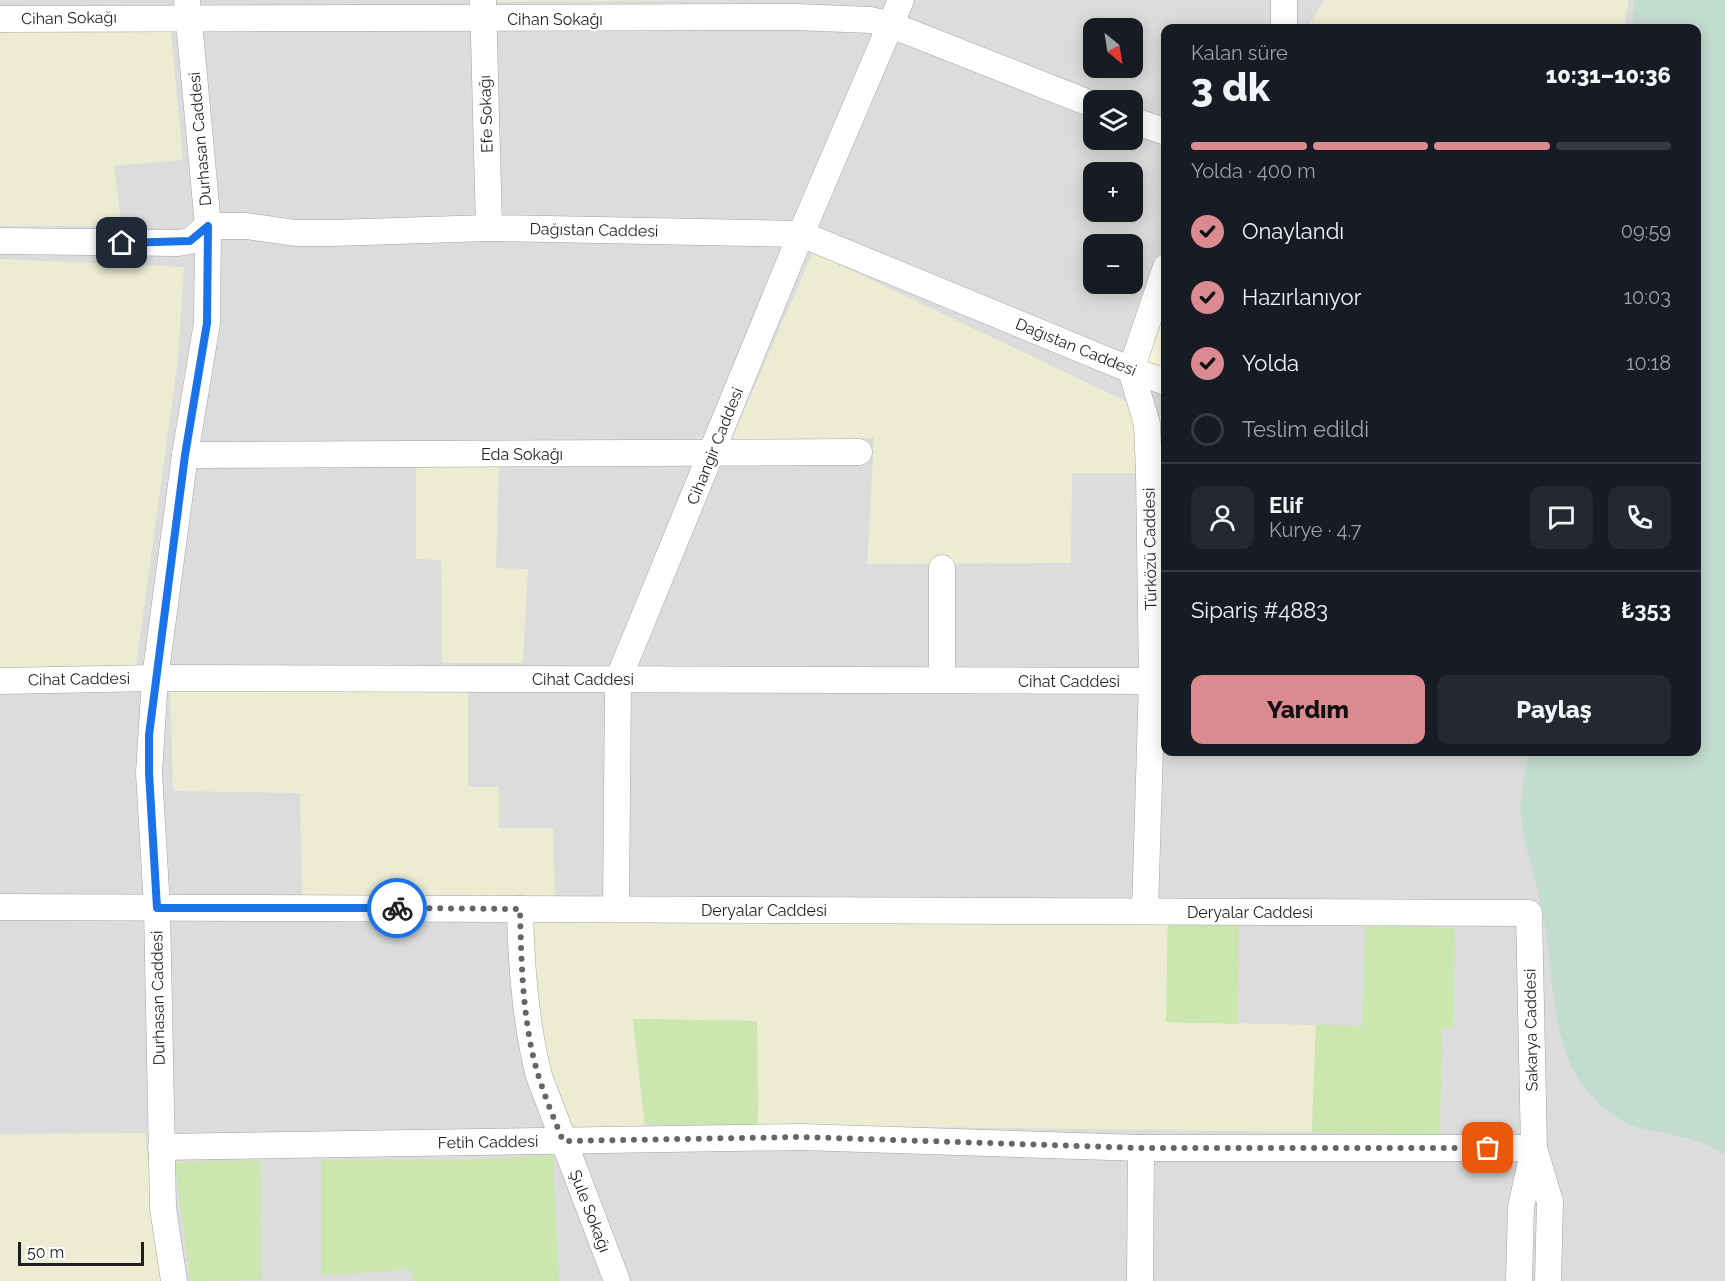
<!DOCTYPE html>
<html lang="tr">
<head>
<meta charset="utf-8">
<style>
  body { margin:0; font-family:Raleway,sans-serif; background:#242831; color:#f1f3f6; height:100vh; display:flex; flex-direction:column; font-size:22px; white-space:nowrap }
  * { box-sizing:border-box; margin:0 }
  p { font-size:20px; color:#9ea1a6 }
  .icon { flex:none; width:33px; height:33px; fill:none; stroke:currentColor; stroke-width:2; stroke-linecap:round; stroke-linejoin:round }
  .map { position:relative; flex:1; overflow:hidden }
  .sheet { position:absolute; left:1161px; top:24px; width:540px; height:732px; display:flex; flex-direction:column; background:#171b24; border-radius:12px; box-shadow:0 3px 15px #0003 }
  .sheet>* { flex:none }
  .needle { width:39px; rotate:150deg }
  .fabs { position:absolute; left:1083px; top:18px; display:grid; gap:12px }
  .fabs a { display:grid; place-items:center; width:60px; height:60px; border-radius:12px; background:#171b24; box-shadow:0 3px 15px #0003; font-size:30px }
  .scale { position:absolute; left:18px; bottom:15px; width:126px; box-sizing:border-box; padding-left:6px; border:3px solid #1f1f1f; border-top:0; font-size:16px; line-height:21px; white-space:nowrap; color:#1f1f1f; -webkit-text-stroke:4px #fff; paint-order:stroke }
  .pin { position:absolute; display:grid; place-items:center; width:51px; height:51px; color:#fff; margin:-26px; border-radius:12px; box-shadow:0 3px 9px #0006 }
  .courier { position:absolute; display:grid; place-items:center; width:60px; height:60px; margin:-30px; border:4px solid #1a73e8; border-radius:50%; background:#fff; color:#222; box-shadow:0 2px 8px #0007 }
  .summary em { font-style:normal; font-weight:800 }
  .summary div { display:flex; flex-direction:column-reverse }
  .summary { display:flex; align-items:center; justify-content:space-between; height:102px; padding:0 30px }
  h1 { font-size:39px; font-weight:800; line-height:45px }
  .bar { display:grid; grid-template-columns:repeat(4,1fr); gap:9px 6px; align-content:center; height:72px; padding:0 30px }
  .bar i { height:8px; border-radius:4px; background:#363941 }
  .bar .active { background:#db8b8f }
  .bar p { grid-column:span 4 }
  .line { display:flex; align-items:center; gap:15px; padding:0 30px; border-top:2px solid #363941 }
  .line div { flex:1 }
  .round { display:grid; place-items:center; flex:none; width:63px; height:63px; border-radius:12px; background:#242831 }
  ol { padding:0 30px; list-style:none }
  li { display:flex; align-items:center; gap:18px; height:66px }
  li p { margin-inline-start:auto }
  li .icon { padding:6px; border-radius:50%; background:#db8b8f; color:#111; stroke-width:4 }
  li:last-child { color:#9ea1a6 }
  li i { width:33px; height:33px; border:3px solid #363941; border-radius:50% }
  .cta { display:flex; gap:12px; margin-top:auto; padding:12px 30px }
  .cta a { flex:1; height:69px; border-radius:12px; background:#db8b8f; color:#111; font-size:24px; font-weight:800; line-height:69px; text-align:center }
  .cta a+a { background:#242831; color:#f1f3f6 }
  .map>svg:first-child { display:block }
</style>
</head>
<body>
<div class="map">
<svg width="1725" height="1281" viewBox="0 0 1725 1281">
  <rect width="100%" height="100%" fill="#efebe5"/>
  <path fill="#dddcdc" fill-rule="evenodd" d="M0,0H1634L1632,28H1166V752H1530L1521,814L1543,916L1562,1036L1571,1065L1650,1130L1686,1136L1716,1148L1725,1155V1281H0ZM1094,28H1132V68H1094ZM1094,100H1132V140H1094ZM1094,172H1132V212H1094ZM1094,244H1132V284H1094Z"/>
  <polygon fill="#fdfce0" points="1165,305 1165,368 1144,363"/>
  <g fill="#ebecd2">
    <polygon points="491,0 743,0 491,2"/>
    <polygon points="1325,0 1629,0 1624,28 1306,28"/>
    <polygon points="171,30 183,160 114,166 122,226 0,226 0,32"/>
    <polygon points="813,252 1132,404 1137,473 1072,473 1071,563 867,564 874,438 730,443"/>
    <polygon points="0,259 184,267 178,360 136,667 0,669"/>
    <polygon points="499,466 496,568 528,569 523,663 442,663 441,560 416,559 416,468"/>
    <polygon points="468,690 468,787 499,787 499,828 553,828 555,896 302,900 300,793 173,791 170,691"/>
    <polygon points="534,920 1168,922 1166,1022 1316,1025 1312,1132 758,1125 757,1021 633,1019 645,1124 608,1131 577,1129 564,1118 552,1078 542,1031 535,973"/>
    <polygon points="145,1133 163,1281 0,1281 0,1134"/>
  </g>
  <g fill="#cbe6ae">
    <polygon points="1168,922 1239,924 1238,1024 1166,1022"/>
    <polygon points="1365,926 1455,928 1453,1028 1442,1028 1440,1135 1312,1132 1316,1025 1362,1026"/>
    <polygon points="633,1019 757,1021 758,1125 645,1124"/>
    <polygon points="553,1155 559,1281 412,1281 411,1269 321,1276 321,1160 460,1160"/>
    <polygon points="261,1160 262,1280 190,1281 175,1162"/>
  </g>
  <path fill="#c3dcd0" d="M1634,0H1725V1155C1691,1130 1643,1137 1614,1116C1597,1104 1579,1084 1571,1065C1551,1022 1552,963 1543,917C1537,883 1524,849 1521,814C1519,794 1525,771 1530,752H1696V28H1632Z"/>
  <g fill="none" stroke-linecap="round" stroke-linejoin="round">
    <defs>
      <g id="minor">
        <polyline points="483,0 489,228"/>
        <polyline points="0,19 796,17 871,20 891,25 1094,105"/>
        <polyline points="1284,28 1284,0"/>
        <polyline points="1132,120 1166,132"/>
        <polyline points="0,241 178,243 190,241 208,226 246,226 296,233 333,233 489,228 801,234 1131,370 1166,382"/>
        <polyline points="185,455 859,452"/>
        <polyline points="942,680 942,568"/>
        <polyline points="0,681 155,678 1166,681"/>
        <polyline points="0,907 1529,913 1534,1148 1521,1207 1519,1281"/>
        <path d="M520,909C521,965 525,1021 539,1076L617,1281"/>
        <polyline points="616,909 618,680 801,234 901,0"/>
        <polyline points="1145,911 1152,681 1149,472 1147,424 1131,370 1166,267"/>
        <polyline points="161,1147 802,1137 1141,1148 1534,1148"/>
        <polyline points="1534,1148 1550,1202 1548,1281"/>
        <polyline points="174,1281 163,1208 157,907 149,773 155,678 185,455 207,323 208,226 187,0"/>
        <polyline points="1140,1281 1141,1148"/>
      </g>
    </defs>
    <use href="#minor" stroke="#a3a3a3" stroke-width="27"/>
    <use href="#minor" stroke="#fff" stroke-width="26"/>
  </g>
  <g fill="none" stroke-linecap="round" stroke-linejoin="round">
    <path stroke="#686664" stroke-width="6" stroke-dasharray="0 10.8" d="M397,908L520,909C521,952 522,998 530,1041C536,1076 550,1109 563,1141L802,1137L1141,1148H1488"/>
    <polyline stroke="#1a73e8" stroke-width="8" points="122,243 190,241 208,226 207,323 185,455 149,735 149,773 157,908 397,908"/>
  </g>
  <g text-anchor="middle" dominant-baseline="central" stroke-width="4.5" stroke-linejoin="round" paint-order="stroke">
    <g font-size="16" fill="#1f1f1f" stroke="#fff">
      <text transform="translate(69 18) rotate(-1)">Cihan Sokağı</text>
      <text x="555" y="19">Cihan Sokağı</text>
      <text transform="translate(486 114) rotate(-92)">Efe Sokağı</text>
      <text transform="translate(200 139) rotate(-95)">Durhasan Caddesi</text>
      <text transform="translate(594 230) rotate(1)">Dağıstan Caddesi</text>
      <text transform="translate(1076 347) rotate(22)">Dağıstan Caddesi</text>
      <text transform="translate(715 446) rotate(-68)">Cihangir Caddesi</text>
      <text x="522" y="454">Eda Sokağı</text>
      <text transform="translate(1150 549) rotate(-91)">Türközü Caddesi</text>
      <text transform="translate(79 679) rotate(-1)">Cihat Caddesi</text>
      <text x="583" y="679">Cihat Caddesi</text>
      <text x="1069" y="681">Cihat Caddesi</text>
      <text x="764" y="910">Deryalar Caddesi</text>
      <text x="1250" y="912">Deryalar Caddesi</text>
      <text transform="translate(158 998) rotate(-91)">Durhasan Caddesi</text>
      <text transform="translate(1531 1030) rotate(-91)">Sakarya Caddesi</text>
      <text transform="translate(488 1142) rotate(-1)">Fetih Caddesi</text>
      <text transform="translate(590 1211) rotate(69)">Şule Sokağı</text>
    </g>
  </g>
</svg>
<div class="fabs">
<a><svg class="needle" viewBox="-14 -14 28 28"><path d="M0-13l5 13h-10z" fill="#e53935"/><path d="M0 13l5-13h-10z" fill="#9ea1a6"/></svg></a>
<a><svg class="icon" aria-label="layers" viewBox="0 0 24 24"><path d="M12 4l9 5-9 5-9-5zM3 14l9 5 9-5"/></svg></a>
<a>+</a>
<a>−</a>
</div>
<div class="scale">50 m</div>
<div class="pin" style="left:1488px;top:1148px;background:#ea580c"><svg class="icon" aria-label="bag" viewBox="0 0 24 24"><path d="M5 8h14l-1 12H6zM9 8a3 3 0 0 1 6 0"/></svg></div>
<div class="pin" style="left:122px;top:243px;background:#1f2937"><svg class="icon" aria-label="home" viewBox="0 0 24 24"><path d="M3 11l9-7 9 7M6 9v11h12V9"/></svg></div>
<div class="courier" style="left:397px;top:908px"><svg class="icon" aria-label="bike" viewBox="0 0 24 24"><circle cx="6" cy="16" r="4"/><circle cx="18" cy="16" r="4"/><path d="M6 16l4-8h5l3 8M10 8l3 8H6M13 5h3"/></svg></div>
<section class="sheet">
<div class="summary"><div><h1>3 dk</h1><p>Kalan süre</p></div><em>10:31–10:36</em></div>
<div class="bar"><i class="active"></i><i class="active"></i><i class="active"></i><i></i><p>Yolda · 400 m</p></div>
<ol>
<li><svg class="icon" aria-label="check" viewBox="0 0 24 24"><path d="M5 12l5 5 9-10"/></svg>Onaylandı<p>09:59</p></li>
<li><svg class="icon" aria-label="check" viewBox="0 0 24 24"><path d="M5 12l5 5 9-10"/></svg>Hazırlanıyor<p>10:03</p></li>
<li><svg class="icon" aria-label="check" viewBox="0 0 24 24"><path d="M5 12l5 5 9-10"/></svg>Yolda<p>10:18</p></li>
<li><i></i>Teslim edildi</li>
</ol>
<div class="line" style="height:108px"><a class="round"><svg class="icon" aria-label="person" viewBox="0 0 24 24"><circle cx="12" cy="8" r="4"/><path d="M4 21q1-7 8-7t8 7"/></svg></a><div><b>Elif</b><p>Kurye · 4.7</p></div><a class="round"><svg class="icon" aria-label="chat" viewBox="0 0 24 24"><path d="M4 5h16v11H9l-5 4z"/></svg></a><a class="round"><svg class="icon" aria-label="phone" viewBox="0 0 24 24"><path d="M5 4h4l2 5-3 2q2 4 5 5l2-3 5 2v4C11 20 4 13 5 4z"/></svg></a></div>
<div class="line" style="height:78px"><div>Sipariş #4883</div><b>₺353</b></div>
<div class="cta"><a>Yardım</a><a>Paylaş</a></div>
</section>
</div>
</body>
</html>
